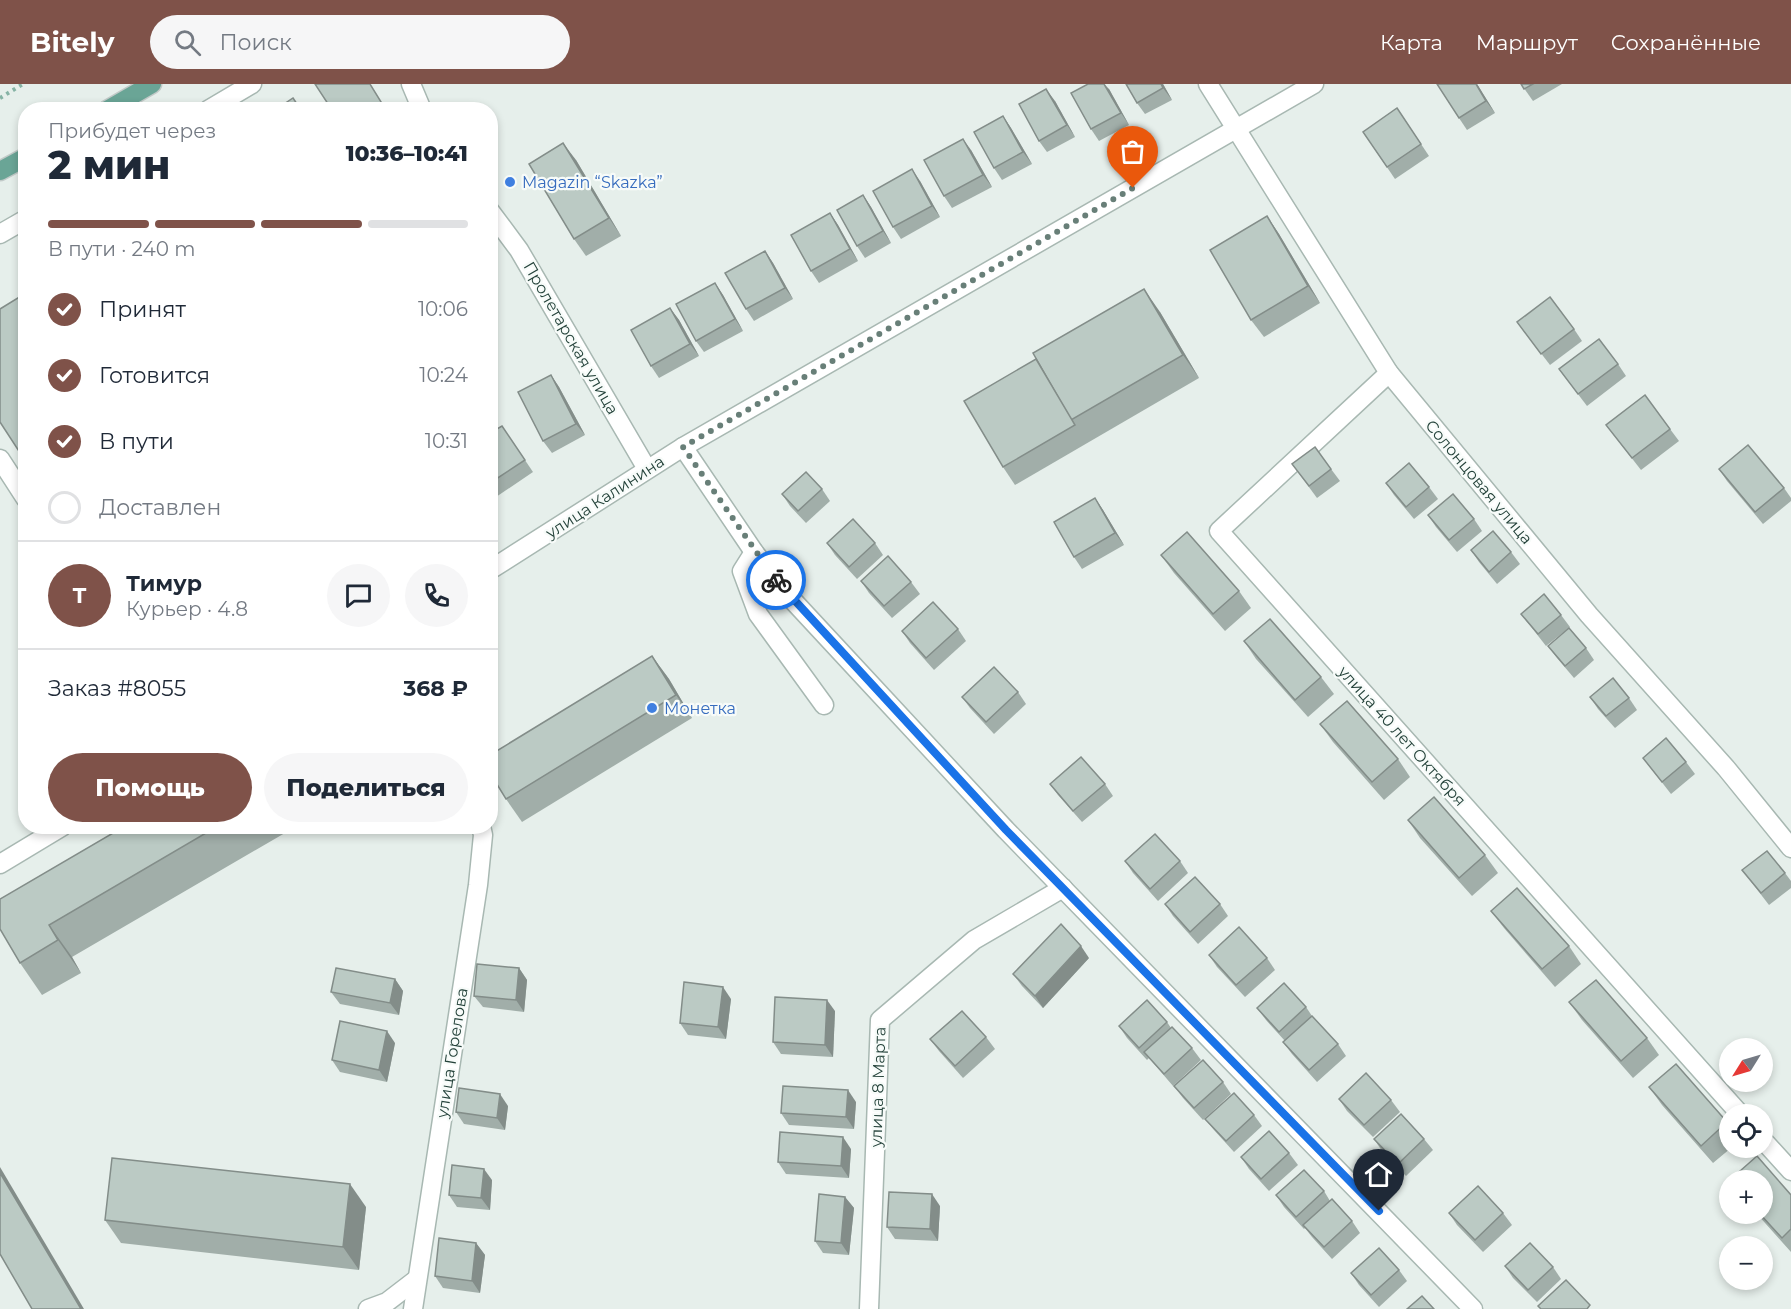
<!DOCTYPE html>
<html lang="ru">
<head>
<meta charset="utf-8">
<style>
  body { margin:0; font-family:Montserrat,sans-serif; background:#f6f6f7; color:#1f2937; height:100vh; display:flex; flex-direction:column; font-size:22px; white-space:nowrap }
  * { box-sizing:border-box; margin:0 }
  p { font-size:20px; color:#747a83 }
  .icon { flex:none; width:33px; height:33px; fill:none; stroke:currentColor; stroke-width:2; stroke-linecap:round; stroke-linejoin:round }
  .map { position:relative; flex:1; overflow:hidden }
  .panel { position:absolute; left:18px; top:18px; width:480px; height:732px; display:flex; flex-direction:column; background:#fff; border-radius:24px; box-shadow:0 3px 9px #0003 }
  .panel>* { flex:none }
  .needle { width:39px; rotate:233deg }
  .fabs { position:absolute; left:1719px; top:954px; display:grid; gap:12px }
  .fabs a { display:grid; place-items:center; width:54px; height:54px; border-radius:50%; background:#fff; box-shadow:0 3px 9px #0003; font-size:30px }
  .pin { position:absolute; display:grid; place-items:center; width:51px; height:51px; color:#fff; margin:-62px -26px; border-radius:50% 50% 50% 0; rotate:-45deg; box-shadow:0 0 6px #0007 }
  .pin .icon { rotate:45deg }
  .courier { position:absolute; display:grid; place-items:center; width:60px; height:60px; margin:-30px; border:4px solid #1a73e8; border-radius:50%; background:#fff; color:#222; box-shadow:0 2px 8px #0007 }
  .head em { font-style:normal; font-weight:800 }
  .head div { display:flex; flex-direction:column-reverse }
  .head { display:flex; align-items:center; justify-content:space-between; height:102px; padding:0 30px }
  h1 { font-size:39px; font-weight:800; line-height:45px }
  .bar { display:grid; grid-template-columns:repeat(4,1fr); gap:9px 6px; align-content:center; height:72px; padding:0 30px }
  .bar i { height:8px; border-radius:4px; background:#e0e1e3 }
  .bar .selected { background:#7f5249 }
  .bar p { grid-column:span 4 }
  .line { display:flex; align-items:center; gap:15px; padding:0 30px; border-top:2px solid #e0e1e3 }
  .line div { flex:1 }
  .round { display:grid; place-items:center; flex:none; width:63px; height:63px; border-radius:32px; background:#f6f6f7 }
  ol { padding:0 30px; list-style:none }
  li { display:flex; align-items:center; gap:18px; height:66px }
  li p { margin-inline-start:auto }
  li .icon { padding:6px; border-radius:50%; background:#7f5249; color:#fff; stroke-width:4 }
  li:last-child { color:#747a83 }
  li i { width:33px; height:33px; border:3px solid #e0e1e3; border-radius:50% }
  .button { display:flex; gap:12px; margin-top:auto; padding:12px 30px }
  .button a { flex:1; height:69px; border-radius:36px; background:#7f5249; color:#fff; font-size:24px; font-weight:800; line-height:69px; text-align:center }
  .button a+a { background:#f6f6f7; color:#1f2937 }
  header { display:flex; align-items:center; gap:36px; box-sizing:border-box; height:84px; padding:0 30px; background:#7f5249; color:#fff }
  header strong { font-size:28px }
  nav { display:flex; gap:33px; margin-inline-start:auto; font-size:21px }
  .search { width:420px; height:54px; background:#f6f6f7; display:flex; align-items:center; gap:15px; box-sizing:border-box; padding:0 21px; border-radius:33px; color:#747a83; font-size:22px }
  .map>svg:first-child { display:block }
</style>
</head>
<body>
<header>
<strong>Bitely</strong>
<div class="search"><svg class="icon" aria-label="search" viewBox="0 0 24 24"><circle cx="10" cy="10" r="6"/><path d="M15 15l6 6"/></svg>Поиск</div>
<nav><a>Карта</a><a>Маршрут</a><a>Сохранённые</a></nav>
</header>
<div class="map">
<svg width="1791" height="1225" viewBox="0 0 1791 1225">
  <rect width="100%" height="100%" fill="#e6efeb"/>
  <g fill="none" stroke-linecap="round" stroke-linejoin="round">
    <defs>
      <g id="minor">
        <polyline points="411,0 422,26"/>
        <polyline points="1208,0 1389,289 1589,531 1726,684 1791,764"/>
        <polyline points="208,26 252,0"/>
        <polyline points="490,127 519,166 647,385"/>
        <polyline points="0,150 26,135"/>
        <polyline points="1389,289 1219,447 1740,1030"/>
        <polyline points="683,363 754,468 785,508 1006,746 1473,1225"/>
        <polyline points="0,375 26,415"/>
        <polyline points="754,468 742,487 758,530 824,621"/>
        <polyline points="490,486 683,363 1314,0"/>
        <polyline points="0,780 63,742"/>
        <polyline points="1762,1055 1791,1087"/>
        <polyline points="368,1225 387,1218 417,1195"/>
        <polyline points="413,1225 478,801 483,751 481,742"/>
        <polyline points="869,1225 880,936 974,856 1063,804"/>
      </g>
      <g id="major">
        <polyline points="107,26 152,0"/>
        <polyline points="0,87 26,73"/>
      </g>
    </defs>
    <use href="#minor" stroke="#a8b8b2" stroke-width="21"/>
    <use href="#major" stroke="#c2cac8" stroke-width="21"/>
    <polyline stroke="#86b3a5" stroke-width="4" stroke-dasharray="3 4.5" stroke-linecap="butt" points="0,14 23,0"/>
    <use href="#minor" stroke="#fff" stroke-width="18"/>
    <use href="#major" stroke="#6aa596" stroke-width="18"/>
  </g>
  <g fill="#a1aea9">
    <polygon points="1126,0 1163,0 1172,16 1145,30 1137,19"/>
    <polygon points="1477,0 1495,29 1467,46 1459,34"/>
    <polygon points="1521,0 1562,0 1533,17"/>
    <polygon points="1109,5 1129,41 1099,57 1091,45"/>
    <polygon points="1055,17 1075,53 1047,68 1039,57"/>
    <polygon points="1397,24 1429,72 1395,95 1363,48"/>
    <polygon points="1003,32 1011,44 1032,80 1002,96 994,84"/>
    <polygon points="971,66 992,103 952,124 944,112"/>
    <polygon points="576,76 621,152 586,172 574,155"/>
    <polygon points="920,97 940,133 901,155 893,143"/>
    <polygon points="863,111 871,123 891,159 865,174 857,162"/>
    <polygon points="830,129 838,141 858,177 819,199 811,187"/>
    <polygon points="1267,132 1279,150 1320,219 1264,253 1251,236"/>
    <polygon points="765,167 773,179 793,215 754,237 746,225"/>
    <polygon points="715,199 723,211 743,247 704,268 696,257"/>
    <polygon points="670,224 679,236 699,272 659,294 651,282"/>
    <polygon points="1160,228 1199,294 1015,401 1003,383"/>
    <polygon points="1517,238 1574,245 1582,257 1550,281"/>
    <polygon points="1618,280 1626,292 1587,322 1559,285"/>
    <polygon points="551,291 559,303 585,351 552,369 543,357"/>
    <polygon points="1606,341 1670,345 1679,357 1641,386"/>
    <polygon points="502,342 533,388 496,413 490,406 490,349"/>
    <polygon points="1292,380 1331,385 1340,397 1317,414"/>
    <polygon points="1719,385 1784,404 1791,414 1791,417 1763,440 1727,397"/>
    <polygon points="1386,399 1429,403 1438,415 1414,435 1394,411"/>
    <polygon points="822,405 830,417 806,439 790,422 782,410"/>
    <polygon points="1095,414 1103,426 1124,461 1082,485 1074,473"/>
    <polygon points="1428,431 1474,435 1482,447 1457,468 1436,443"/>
    <polygon points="827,459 875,459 883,471 857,495 835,471"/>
    <polygon points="1471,466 1511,468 1520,480 1497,500 1479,478"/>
    <polygon points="1161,471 1239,507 1251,524 1225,547 1174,489"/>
    <polygon points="861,497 911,498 920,510 892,534 869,509"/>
    <polygon points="1521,530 1561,531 1570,543 1546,562"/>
    <polygon points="958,545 966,557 934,586 910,559 902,547"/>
    <polygon points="1244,557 1321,593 1334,610 1308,633 1256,575"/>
    <polygon points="1548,562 1586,564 1594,576 1574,594 1557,574"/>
    <polygon points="652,572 669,595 692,634 522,738 506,715"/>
    <polygon points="1018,608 1026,620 994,650 970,624 962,613"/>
    <polygon points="1590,613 1629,614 1637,626 1615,644 1598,625"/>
    <polygon points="1320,640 1398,675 1410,693 1384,716 1333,658"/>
    <polygon points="1643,674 1686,678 1695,690 1671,710"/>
    <polygon points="1050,700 1105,700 1113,712 1082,738 1058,711"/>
    <polygon points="1408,736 1485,771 1498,789 1472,812 1420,754"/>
    <polygon points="125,742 297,742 72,873 81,889 42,911 20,879"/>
    <polygon points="1125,777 1180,777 1188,789 1158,817 1133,789"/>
    <polygon points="1742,786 1785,789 1791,797 1791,804 1769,821"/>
    <polygon points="1165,820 1220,820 1228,832 1198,860 1173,832"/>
    <polygon points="1491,827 1569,862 1581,880 1555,903 1504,844"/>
    <polygon points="1209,871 1267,874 1275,886 1245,913 1217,883"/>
    <polygon points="1089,874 1043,924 1022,902 1013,890"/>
    <polygon points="519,884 527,896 524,928 483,923 474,912"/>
    <polygon points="395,895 403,907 399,931 340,920 331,908"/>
    <polygon points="731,915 726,955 688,951 680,939"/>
    <polygon points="1569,918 1647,954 1659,971 1633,994 1582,936"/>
    <polygon points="1306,923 1314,935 1338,960 1346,972 1317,998 1292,970 1283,958 1285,957 1266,936 1257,924"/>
    <polygon points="835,927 833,973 781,970 773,958"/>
    <polygon points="1167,938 1171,944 1192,964 1201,976 1173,1002 1149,974 1147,976 1127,954 1119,942"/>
    <polygon points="986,953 995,965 963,994 939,967 930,955"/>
    <polygon points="395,959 387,998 340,988 332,976"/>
    <polygon points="1223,998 1231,1010 1203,1036 1183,1014 1174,1002"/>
    <polygon points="1649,1003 1727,1038 1730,1042 1730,1064 1731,1064 1713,1079 1662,1021"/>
    <polygon points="1339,1015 1391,1016 1400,1028 1373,1053 1347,1027"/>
    <polygon points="856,1018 854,1045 789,1041 781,1029"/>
    <polygon points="508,1022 505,1046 464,1040 456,1028"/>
    <polygon points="1254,1031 1262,1042 1234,1068 1214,1046 1205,1035"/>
    <polygon points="1374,1055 1424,1055 1433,1066 1406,1092 1382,1067"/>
    <polygon points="851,1065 849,1094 786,1090 778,1078"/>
    <polygon points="1289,1069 1298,1081 1269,1107 1249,1085 1241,1073"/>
    <polygon points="492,1096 490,1126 457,1123 449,1111"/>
    <polygon points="1324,1107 1330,1117 1352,1137 1360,1149 1332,1175 1312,1153 1305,1144 1304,1145 1284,1123 1276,1111"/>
    <polygon points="1791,1111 1791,1168 1757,1130 1762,1130"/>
    <polygon points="845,1113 854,1124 849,1171 823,1169 815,1157"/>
    <polygon points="940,1122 938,1157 895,1155 887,1143"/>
    <polygon points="366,1123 359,1186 121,1159 105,1136"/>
    <polygon points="1449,1129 1503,1129 1512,1141 1483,1168 1457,1141"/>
    <polygon points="476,1159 485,1171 480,1209 443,1204 435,1192"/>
    <polygon points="1505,1182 1553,1183 1561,1195 1537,1218 1513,1194"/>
    <polygon points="1399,1186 1407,1197 1379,1223 1359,1201 1351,1189"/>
  </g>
  <g fill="#838d89">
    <polygon points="1104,0 1109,5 1129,41 1121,29"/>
    <polygon points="1161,0 1163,0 1172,16 1163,4"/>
    <polygon points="1476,0 1477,0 1495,29 1486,17"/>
    <polygon points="1046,5 1055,17 1075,53 1067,41"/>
    <polygon points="1003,32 1011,44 1032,80 1023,68"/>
    <polygon points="963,55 971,66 992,103 983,91"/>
    <polygon points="563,59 576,76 621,152 609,134"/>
    <polygon points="912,85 920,97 940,133 932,122"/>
    <polygon points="863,111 871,123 891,159 883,147"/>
    <polygon points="830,129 838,141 858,177 850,165"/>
    <polygon points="1267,132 1279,150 1320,219 1308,202"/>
    <polygon points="765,167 773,179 793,215 785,204"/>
    <polygon points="715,199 723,211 743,247 735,235"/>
    <polygon points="1144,205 1160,228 1199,294 1183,271"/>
    <polygon points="670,224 679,236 699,272 690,260"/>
    <polygon points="551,291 559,303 585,351 576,340"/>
    <polygon points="1095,414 1103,426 1124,461 1115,449"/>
    <polygon points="652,572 669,595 692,634 676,611"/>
    <polygon points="49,841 72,873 81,889 58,856"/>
    <polygon points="1081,862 1089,874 1043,924 1035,912"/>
    <polygon points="519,884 527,896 524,928 516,916"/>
    <polygon points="395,895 403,907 399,931 390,919"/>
    <polygon points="723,903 731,915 726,955 718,943"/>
    <polygon points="827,916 835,927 833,973 825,961"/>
    <polygon points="387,947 395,959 387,998 379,986"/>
    <polygon points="848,1006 856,1018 854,1045 846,1033"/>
    <polygon points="500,1010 508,1022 505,1046 497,1034"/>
    <polygon points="843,1053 851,1065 849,1094 841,1082"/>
    <polygon points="0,1083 84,1225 81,1225 0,1089"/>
    <polygon points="484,1085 492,1096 490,1126 481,1114"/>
    <polygon points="350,1100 366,1123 359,1186 343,1163"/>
    <polygon points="932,1110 940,1122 938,1157 930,1145"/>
    <polygon points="845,1113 854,1124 849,1171 841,1159"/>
    <polygon points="476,1159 485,1171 480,1209 472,1197"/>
  </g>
  <g fill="#bbcac4" stroke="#838d89" stroke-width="1.5">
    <polygon points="315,0 370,0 386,26 332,26"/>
    <polygon points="1088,0 1104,0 1121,29 1091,45 1071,9"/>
    <polygon points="1126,0 1161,0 1163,4 1137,19"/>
    <polygon points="1437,0 1476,0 1486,17 1459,34"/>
    <polygon points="1521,0 1533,0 1524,5"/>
    <polygon points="1046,5 1067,41 1039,57 1019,20"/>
    <polygon points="293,14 301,26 275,26"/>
    <polygon points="1397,24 1421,60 1387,83 1363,48"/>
    <polygon points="1003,32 1023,68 994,84 974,48"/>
    <polygon points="963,55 983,91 944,112 924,76"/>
    <polygon points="563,59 609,134 574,155 529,80"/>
    <polygon points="912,85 932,122 893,143 873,107"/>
    <polygon points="863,111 883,147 857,162 837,126"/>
    <polygon points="830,129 850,165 811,187 791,151"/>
    <polygon points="1267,132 1308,202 1251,236 1210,166"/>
    <polygon points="765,167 785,204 746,225 725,189"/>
    <polygon points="715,199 735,235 696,257 676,220"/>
    <polygon points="1144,205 1183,271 1071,336 1033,269"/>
    <polygon points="21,212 26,219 26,378 0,338 0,225"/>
    <polygon points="1550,213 1574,245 1541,270 1517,238"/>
    <polygon points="670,224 690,260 651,282 631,246"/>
    <polygon points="1599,255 1618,280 1578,310 1559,285"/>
    <polygon points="1036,275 1075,341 1003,383 964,317"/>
    <polygon points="551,291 576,340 543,357 518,308"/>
    <polygon points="1645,311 1670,345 1632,374 1606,341"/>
    <polygon points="502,342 525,376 490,399 490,349"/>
    <polygon points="1748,361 1784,404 1755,428 1719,385"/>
    <polygon points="1315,363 1331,385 1309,402 1292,380"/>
    <polygon points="1409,379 1429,403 1406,423 1386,399"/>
    <polygon points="806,388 822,405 798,427 782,410"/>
    <polygon points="1453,410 1474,435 1449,456 1428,431"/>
    <polygon points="1095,414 1115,449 1074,473 1054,438"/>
    <polygon points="853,435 875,459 849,483 827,459"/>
    <polygon points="1493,447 1511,468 1489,488 1471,466"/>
    <polygon points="1187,448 1239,507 1213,530 1161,471"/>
    <polygon points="888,472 911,498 884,522 861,497"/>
    <polygon points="1544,510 1561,531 1538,550 1521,530"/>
    <polygon points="933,518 958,545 926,574 902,547"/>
    <polygon points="1270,535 1321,593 1295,616 1244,557"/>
    <polygon points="1569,544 1586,564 1565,582 1548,562"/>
    <polygon points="652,572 676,611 506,715 490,689 490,671"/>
    <polygon points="994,583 1018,608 986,638 962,613"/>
    <polygon points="1613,594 1629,614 1606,632 1590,613"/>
    <polygon points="1347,617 1398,675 1372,698 1320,640"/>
    <polygon points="26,624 26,639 19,628"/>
    <polygon points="1666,654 1686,678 1662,698 1643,674"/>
    <polygon points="1081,673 1105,700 1073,727 1050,700"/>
    <polygon points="1434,713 1485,771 1459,794 1408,736"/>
    <polygon points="125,742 218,742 49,841 58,856 20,879 0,845 0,815"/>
    <polygon points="1155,750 1180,777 1150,805 1125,777"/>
    <polygon points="1767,767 1785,789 1761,809 1742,786"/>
    <polygon points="1195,793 1220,820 1190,848 1165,820"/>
    <polygon points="1517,804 1569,862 1542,885 1491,827"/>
    <polygon points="1061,840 1081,862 1035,912 1013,890"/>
    <polygon points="1239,843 1267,874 1236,901 1209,871"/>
    <polygon points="477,880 519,884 516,916 474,912"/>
    <polygon points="336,884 395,895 390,919 331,908"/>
    <polygon points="1596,896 1647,954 1621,977 1569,918"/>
    <polygon points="684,898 723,903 718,943 680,939"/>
    <polygon points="1284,899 1306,923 1279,948 1257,924"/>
    <polygon points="775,913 827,916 825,961 773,958"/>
    <polygon points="1147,916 1167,938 1139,964 1119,942"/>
    <polygon points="962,927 986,953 955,982 930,955"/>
    <polygon points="1312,932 1338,960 1309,986 1283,958"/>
    <polygon points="340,937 387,947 379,986 332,976"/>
    <polygon points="1172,943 1192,964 1164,990 1144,968"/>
    <polygon points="1203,976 1223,998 1194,1024 1174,1002"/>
    <polygon points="1676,980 1727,1038 1701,1062 1649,1003"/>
    <polygon points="1366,989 1391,1016 1364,1041 1339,1015"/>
    <polygon points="783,1002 848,1006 846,1033 781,1029"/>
    <polygon points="459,1004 500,1010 497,1034 456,1028"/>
    <polygon points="1234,1009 1254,1031 1226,1057 1205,1035"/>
    <polygon points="1401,1030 1424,1055 1398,1080 1374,1055"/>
    <polygon points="1269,1047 1289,1069 1261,1095 1241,1073"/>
    <polygon points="780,1048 843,1053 841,1082 778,1078"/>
    <polygon points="1757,1072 1791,1111 1791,1145 1782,1154 1760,1130 1762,1130 1762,1096 1732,1096 1731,1095"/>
    <polygon points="112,1074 350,1100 343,1163 105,1136"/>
    <polygon points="452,1081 484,1085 481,1114 449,1111"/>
    <polygon points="1304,1086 1324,1107 1296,1133 1276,1111"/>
    <polygon points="0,1089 81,1225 32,1225 0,1170"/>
    <polygon points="1478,1102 1503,1129 1475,1156 1449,1129"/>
    <polygon points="889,1108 932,1110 930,1145 887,1143"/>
    <polygon points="819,1110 845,1113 841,1159 815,1157"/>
    <polygon points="1332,1115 1352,1137 1324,1163 1303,1141"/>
    <polygon points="439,1154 476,1159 472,1197 435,1192"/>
    <polygon points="1530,1159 1553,1183 1528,1206 1505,1182"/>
    <polygon points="1379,1164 1399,1186 1371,1211 1351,1189"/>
    <polygon points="1566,1196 1590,1221 1587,1225 1541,1225 1538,1222"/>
    <polygon points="1422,1212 1434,1225 1407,1225"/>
  </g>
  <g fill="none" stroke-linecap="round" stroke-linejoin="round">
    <polyline stroke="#687f78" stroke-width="6" stroke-dasharray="0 10.8" points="776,496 683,363 1133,104"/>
    <polyline stroke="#1a73e8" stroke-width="8" points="776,496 1006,746 1379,1127"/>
  </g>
  <g fill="#3f7fe0" stroke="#f7fbf9" stroke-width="2">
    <circle cx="510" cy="98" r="6"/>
    <circle cx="652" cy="624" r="6"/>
  </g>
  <g text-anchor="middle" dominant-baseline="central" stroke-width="4.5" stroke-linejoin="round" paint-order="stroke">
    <g font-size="16" fill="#366cbe" stroke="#f7fbf9" text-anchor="start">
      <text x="522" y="98">Magazin “Skazka”</text>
      <text x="664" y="624">Монетка</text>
    </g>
    <g font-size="16" fill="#24423a" stroke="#f7fbf9">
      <text transform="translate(571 254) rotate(60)">Пролетарская улица</text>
      <text transform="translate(1479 398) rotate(50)">Солонцовая улица</text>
      <text transform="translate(605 413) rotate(-33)">улица Калинина</text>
      <text transform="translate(1402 652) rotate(48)">улица 40 лет Октября</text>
      <text transform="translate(452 969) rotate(-81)">улица Горелова</text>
      <text transform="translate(878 1003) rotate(-88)">улица 8 Марта</text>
    </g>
  </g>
</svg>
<div class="fabs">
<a><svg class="needle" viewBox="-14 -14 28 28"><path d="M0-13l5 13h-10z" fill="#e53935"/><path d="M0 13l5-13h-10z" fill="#747a83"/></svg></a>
<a><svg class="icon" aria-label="locate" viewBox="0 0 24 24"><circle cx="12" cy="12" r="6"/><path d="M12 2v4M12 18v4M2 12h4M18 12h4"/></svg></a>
<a>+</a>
<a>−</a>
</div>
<div class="pin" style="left:1133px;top:104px;background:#ea580c"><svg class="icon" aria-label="bag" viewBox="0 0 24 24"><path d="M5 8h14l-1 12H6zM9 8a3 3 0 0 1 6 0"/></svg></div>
<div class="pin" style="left:1379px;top:1127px;background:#1f2937"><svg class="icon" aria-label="home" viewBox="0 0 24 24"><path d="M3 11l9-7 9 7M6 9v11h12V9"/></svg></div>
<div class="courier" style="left:776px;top:496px"><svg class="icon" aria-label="bike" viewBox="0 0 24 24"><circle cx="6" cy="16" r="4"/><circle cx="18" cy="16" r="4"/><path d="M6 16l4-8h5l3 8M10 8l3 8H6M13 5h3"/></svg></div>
<section class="panel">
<div class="head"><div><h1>2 мин</h1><p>Прибудет через</p></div><em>10:36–10:41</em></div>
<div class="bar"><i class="selected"></i><i class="selected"></i><i class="selected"></i><i></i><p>В пути · 240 m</p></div>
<ol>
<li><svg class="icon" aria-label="check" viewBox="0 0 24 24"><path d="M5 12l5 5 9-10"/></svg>Принят<p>10:06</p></li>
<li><svg class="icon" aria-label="check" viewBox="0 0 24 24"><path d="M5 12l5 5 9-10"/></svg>Готовится<p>10:24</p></li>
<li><svg class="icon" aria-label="check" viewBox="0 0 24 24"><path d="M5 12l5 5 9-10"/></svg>В пути<p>10:31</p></li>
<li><i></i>Доставлен</li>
</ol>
<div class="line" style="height:108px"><b class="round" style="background:#7f5249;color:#fff">Т</b><div><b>Тимур</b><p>Курьер · 4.8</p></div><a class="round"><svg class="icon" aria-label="chat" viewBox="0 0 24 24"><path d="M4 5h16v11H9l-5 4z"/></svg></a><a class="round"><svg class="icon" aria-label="phone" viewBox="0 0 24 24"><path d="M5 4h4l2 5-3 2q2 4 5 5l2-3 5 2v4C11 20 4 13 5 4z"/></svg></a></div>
<div class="line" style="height:78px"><div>Заказ #8055</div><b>368 ₽</b></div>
<div class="button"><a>Помощь</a><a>Поделиться</a></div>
</section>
</div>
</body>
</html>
